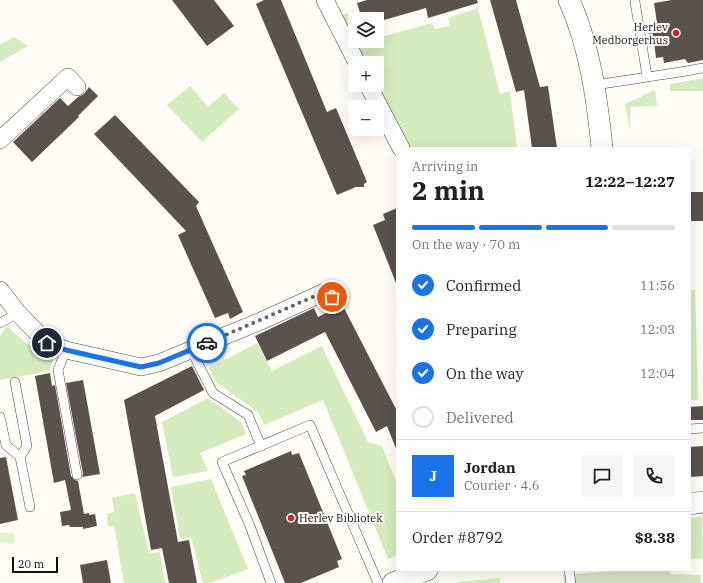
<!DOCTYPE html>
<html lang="en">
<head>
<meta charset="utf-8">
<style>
  body { margin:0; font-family:"IBM Plex Serif",serif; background:#f6f6f6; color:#202124; height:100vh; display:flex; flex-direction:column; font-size:15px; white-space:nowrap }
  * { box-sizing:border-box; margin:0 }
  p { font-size:13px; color:#757577 }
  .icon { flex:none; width:22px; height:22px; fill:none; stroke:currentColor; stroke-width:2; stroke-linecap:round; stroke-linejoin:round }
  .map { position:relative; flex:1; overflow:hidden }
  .panel { position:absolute; left:396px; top:147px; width:295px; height:424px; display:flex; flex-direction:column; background:#fff; border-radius:0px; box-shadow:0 4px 16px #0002 }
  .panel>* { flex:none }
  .fabs { position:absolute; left:348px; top:12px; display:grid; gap:8px }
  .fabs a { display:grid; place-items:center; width:36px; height:36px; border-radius:0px; background:#fff; box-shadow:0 4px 16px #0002; font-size:20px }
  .scale { position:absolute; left:12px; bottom:10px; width:46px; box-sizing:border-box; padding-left:4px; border:2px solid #111; border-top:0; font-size:11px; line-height:14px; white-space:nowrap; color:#111; -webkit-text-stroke:3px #fff; paint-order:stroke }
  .pin { position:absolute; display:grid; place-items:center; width:34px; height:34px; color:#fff; margin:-17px; border:2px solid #fff; border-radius:50%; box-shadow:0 1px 4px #0007 }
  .courier { position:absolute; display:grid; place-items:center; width:40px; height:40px; margin:-20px; border:3px solid #1a73e8; border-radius:50%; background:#fff; color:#222; box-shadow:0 1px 5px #0007 }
  .summary em { font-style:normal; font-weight:700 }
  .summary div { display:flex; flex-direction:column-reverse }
  .summary { display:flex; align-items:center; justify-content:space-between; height:68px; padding:0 16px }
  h1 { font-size:26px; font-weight:700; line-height:30px }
  .bar { display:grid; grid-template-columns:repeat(4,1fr); gap:6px 4px; align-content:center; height:48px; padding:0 16px }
  .bar i { height:5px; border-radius:3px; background:#e0e0e0 }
  .bar .active { background:#1a73e8 }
  .bar p { grid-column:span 4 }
  .line { display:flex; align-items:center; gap:10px; padding:0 16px; border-top:1px solid #e0e0e0 }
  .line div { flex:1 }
  .round { display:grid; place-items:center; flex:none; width:42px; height:42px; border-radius:0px; background:#f6f6f6 }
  ol { padding:0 16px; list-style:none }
  li { display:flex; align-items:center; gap:12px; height:44px }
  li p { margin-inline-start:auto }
  li .icon { padding:4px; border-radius:50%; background:#1a73e8; color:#fff; stroke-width:4 }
  li:last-child { color:#757577 }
  li i { width:22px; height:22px; border:2px solid #e0e0e0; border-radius:50% }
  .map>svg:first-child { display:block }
</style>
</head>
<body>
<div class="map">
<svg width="703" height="583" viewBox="0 0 703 583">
  <rect width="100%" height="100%" fill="#fffdf5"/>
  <g fill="#d5ebbd">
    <polygon points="478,8 500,94 510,91 517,148 407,148 377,85 377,63 362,63 338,17 353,11 358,19 355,19 355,41 377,41 377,38 432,23 435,29 450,26 448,18"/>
    <polygon points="14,37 28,46 0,62 0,45"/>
    <polygon points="703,78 703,91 670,91 670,84"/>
    <polygon points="190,86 208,107 224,93 239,109 202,142 167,105"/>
    <polygon points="655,90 657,106 630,107 630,131 625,104"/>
    <polygon points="690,290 695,290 698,400 690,400"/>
    <path d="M7,326C21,340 36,351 53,360L50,367L49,371L0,380V336Z"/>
    <polygon points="257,343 272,371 322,346 368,442 382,446 397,484 397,555 388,559 323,400 264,425 258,412 217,383 209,368"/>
    <polygon points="208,398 241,422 246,434 200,453 208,471 173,477 162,422"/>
    <polygon points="211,479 248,569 211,583 203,583 191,537 180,539 171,487"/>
    <polygon points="135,493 149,553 160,552 165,583 124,583 114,526 108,526 107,514 114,512 112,498"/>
    <polygon points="702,516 703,558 690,559 690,518"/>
    <polygon points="500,578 500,583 458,583 460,582"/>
  </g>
  <polygon fill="#d9e3c4" points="627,570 670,570 670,574 701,575 701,583 564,583 563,575"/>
  <polygon fill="#e6f2cf" points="0,532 15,534 14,544 0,542"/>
  <g fill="#5a524d">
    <polygon points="172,0 214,0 234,26 207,46"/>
    <polygon points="264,0 281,0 327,112 336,108 367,182 364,184 364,187 356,187 337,195 256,4"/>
    <polygon points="367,0 477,0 478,3 428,18 426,8 377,22 377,19 362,19 357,3"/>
    <polygon points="490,0 516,0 540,87 548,86 557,148 532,148 524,90 516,92"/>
    <polygon points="672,0 703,0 703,60 688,63 685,59 664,63 663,57 656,58 654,42 650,42 647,24 657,23 654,3"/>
    <polygon points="89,87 98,96 78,116 79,117 32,162 13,142 60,98 68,106 78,97 84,94"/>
    <polygon points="115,115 199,202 196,206 243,312 230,319 228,313 215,318 178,235 186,231 94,134"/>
    <rect x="690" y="192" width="13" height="29"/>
    <polygon points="397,208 397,283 396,283 373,225 385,220 383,214"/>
    <polygon points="343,306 397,411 397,451 387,426 376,432 325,332 267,361 255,336 314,308 318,317 332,310 338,310"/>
    <polygon points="192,366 204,390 155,416 178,542 189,540 197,583 169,583 162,548 151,550 124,400"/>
    <polygon points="50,373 52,386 55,385 71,476 75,480 78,481 84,514 89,513 89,515 95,514 97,526 83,529 83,527 70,527 69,525 62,526 60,512 71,510 65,480 54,483 35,376"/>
    <polygon points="83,380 100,474 82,477 83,474 66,383"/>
    <polygon points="703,406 703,420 690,420 690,407"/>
    <polygon points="703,446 703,476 690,477 690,447"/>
    <polygon points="291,451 292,455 299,453 342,559 337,561 339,567 301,583 285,583 242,476 246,475 244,471"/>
    <polygon points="6,457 18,520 0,524 0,458"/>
    <polygon points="107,560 111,583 83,583 80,565"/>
  </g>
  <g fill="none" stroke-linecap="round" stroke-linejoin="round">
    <defs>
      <g id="service">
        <polyline points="635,2 647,76"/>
        <path d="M595,85C631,79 667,75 703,68"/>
        <polyline points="0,323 18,313"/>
        <polyline points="66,350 58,370 77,475"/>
        <polyline points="191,350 213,393 248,415 261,446"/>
        <polyline points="15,382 27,446 20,457"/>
        <polyline points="0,417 6,445 20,457 30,507"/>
        <polyline points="690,429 703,428"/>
        <polyline points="569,570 571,583"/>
        <polyline points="271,583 250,526 222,462 310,425 378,583"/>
      </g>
      <g id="minor">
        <polyline points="325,0 357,63"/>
        <polyline points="368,85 401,148"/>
        <polyline points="0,140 68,77 77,87"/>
        <polyline points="0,290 18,313 47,343 66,350 141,367 159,363 261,321 329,290 334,301"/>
      </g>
      <g id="tertiary">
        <path d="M569,0C590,47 597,98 602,148"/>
        <polyline points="690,504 703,502"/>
        <polyline points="393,583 427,570"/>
      </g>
    </defs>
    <use href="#service" stroke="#444" stroke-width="10"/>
    <use href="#minor" stroke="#444" stroke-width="18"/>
    <use href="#tertiary" stroke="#444" stroke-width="22"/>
    <use href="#service" stroke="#fff" stroke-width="9"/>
    <use href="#minor" stroke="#fff" stroke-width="17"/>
    <use href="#tertiary" stroke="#fff" stroke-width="21"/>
  </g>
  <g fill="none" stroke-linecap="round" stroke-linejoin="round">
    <polyline stroke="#646461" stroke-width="4" stroke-dasharray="0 7.2" points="207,343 329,290 332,297"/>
    <polyline stroke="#1a73e8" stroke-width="5" points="47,343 66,350 141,367 159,363 207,343"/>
  </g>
  <g fill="#c4262e" stroke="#fff" stroke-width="1.5">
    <circle cx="676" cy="33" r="4"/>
    <circle cx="291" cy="518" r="4"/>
  </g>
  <g text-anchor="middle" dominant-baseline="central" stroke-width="4" stroke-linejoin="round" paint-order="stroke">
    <g font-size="11" fill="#111" stroke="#fff" text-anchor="end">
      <text x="668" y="27">Herlev<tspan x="668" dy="13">Medborgerhus</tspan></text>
      <text x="299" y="518" text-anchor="start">Herlev Bibliotek</text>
    </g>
  </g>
</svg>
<div class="fabs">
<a><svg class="icon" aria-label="layers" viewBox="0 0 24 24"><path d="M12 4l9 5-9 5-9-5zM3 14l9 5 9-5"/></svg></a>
<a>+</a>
<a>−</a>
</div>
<div class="scale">20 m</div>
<div class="pin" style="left:332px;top:297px;background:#ea580c"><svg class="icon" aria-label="bag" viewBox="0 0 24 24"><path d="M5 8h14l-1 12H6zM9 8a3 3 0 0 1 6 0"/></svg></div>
<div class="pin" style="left:47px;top:343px;background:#1f2937"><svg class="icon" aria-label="home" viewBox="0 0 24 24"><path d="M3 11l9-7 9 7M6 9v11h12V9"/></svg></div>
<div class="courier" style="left:207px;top:343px"><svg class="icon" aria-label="car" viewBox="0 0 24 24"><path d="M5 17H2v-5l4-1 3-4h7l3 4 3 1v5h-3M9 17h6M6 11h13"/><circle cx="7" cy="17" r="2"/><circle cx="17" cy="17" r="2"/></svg></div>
<section class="panel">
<div class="summary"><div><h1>2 min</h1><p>Arriving in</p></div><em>12:22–12:27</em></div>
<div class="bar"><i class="active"></i><i class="active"></i><i class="active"></i><i></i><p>On the way · 70 m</p></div>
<ol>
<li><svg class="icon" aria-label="check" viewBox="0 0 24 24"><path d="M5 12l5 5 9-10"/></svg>Confirmed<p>11:56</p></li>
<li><svg class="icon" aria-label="check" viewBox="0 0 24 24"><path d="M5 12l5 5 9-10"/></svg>Preparing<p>12:03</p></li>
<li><svg class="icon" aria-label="check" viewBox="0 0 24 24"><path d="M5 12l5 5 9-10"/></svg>On the way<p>12:04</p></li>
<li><i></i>Delivered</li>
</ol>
<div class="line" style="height:72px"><b class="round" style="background:#1a73e8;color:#fff">J</b><div><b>Jordan</b><p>Courier · 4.6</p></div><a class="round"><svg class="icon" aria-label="chat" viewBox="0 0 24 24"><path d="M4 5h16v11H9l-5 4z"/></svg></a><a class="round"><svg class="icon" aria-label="phone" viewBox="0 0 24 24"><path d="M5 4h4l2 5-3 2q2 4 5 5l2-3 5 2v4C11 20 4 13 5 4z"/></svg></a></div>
<div class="line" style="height:52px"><div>Order #8792</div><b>$8.38</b></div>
</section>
</div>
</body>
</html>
